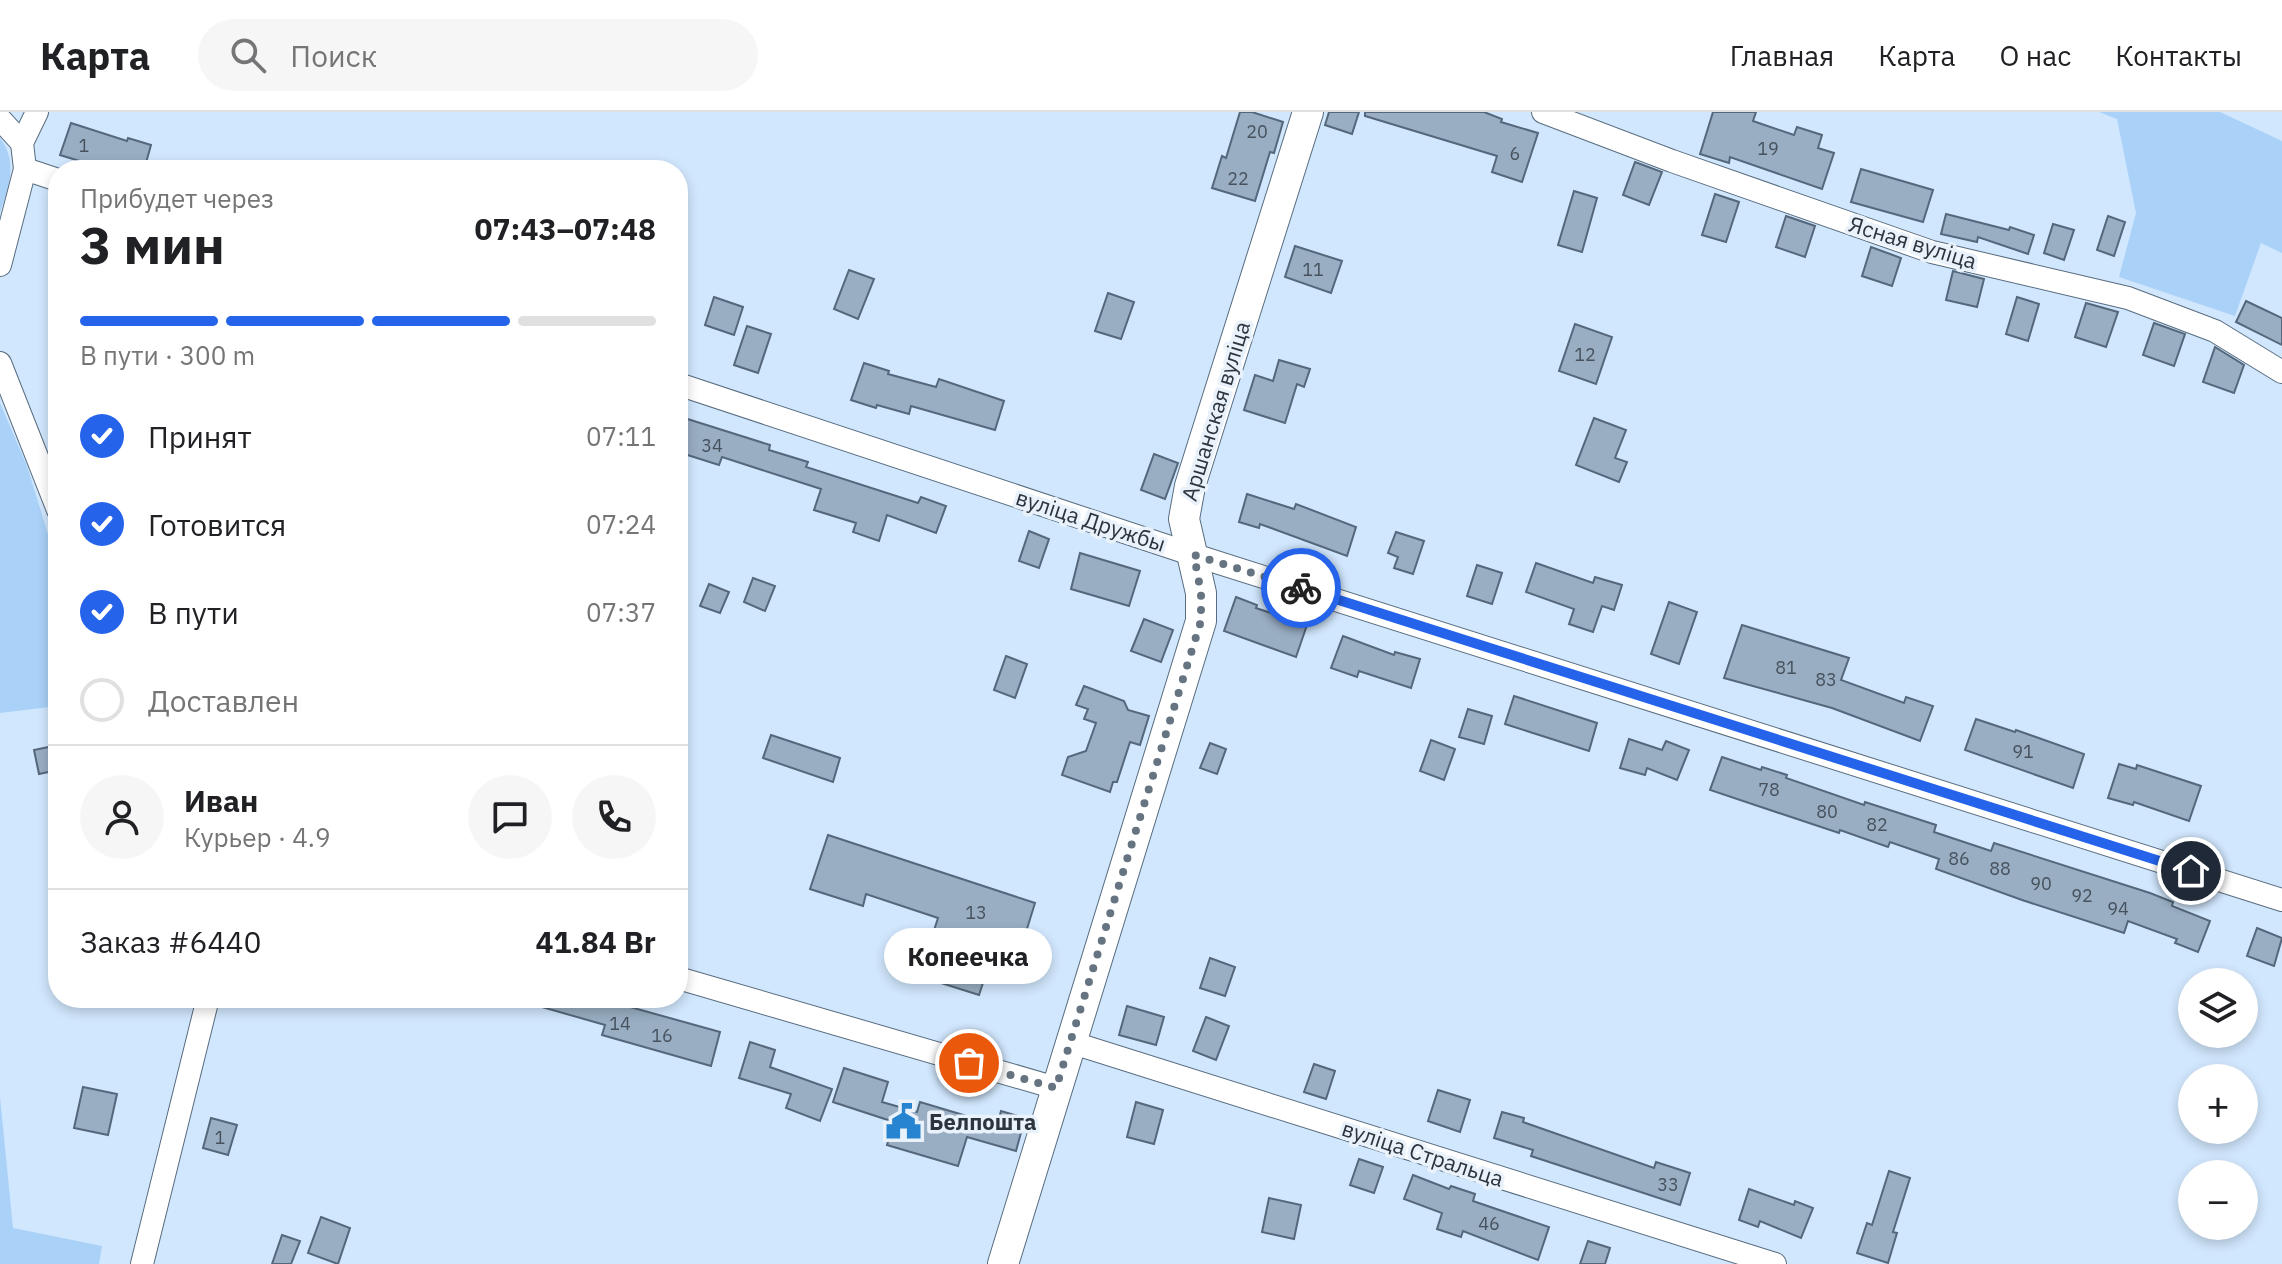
<!DOCTYPE html>
<html lang="ru">
<head>
<meta charset="utf-8">
<style>
  body { margin:0; font-family:"IBM Plex Sans",sans-serif; background:#f6f6f6; color:#202124; height:100vh; display:flex; flex-direction:column; font-size:30px; white-space:nowrap }
  * { box-sizing:border-box; margin:0 }
  p { font-size:26px; color:#757577 }
  .icon { flex:none; width:44px; height:44px; fill:none; stroke:currentColor; stroke-width:2; stroke-linecap:round; stroke-linejoin:round }
  .map { position:relative; flex:1; overflow:hidden }
  .side { position:absolute; left:48px; top:48px; width:640px; height:848px; display:flex; flex-direction:column; background:#fff; border-radius:32px; box-shadow:0 4px 12px #0003 }
  .side>* { flex:none }
  .controls { position:absolute; left:2178px; top:856px; display:grid; gap:16px }
  .controls a { display:grid; place-items:center; width:80px; height:80px; border-radius:50%; background:#fff; box-shadow:0 4px 12px #0003; font-size:40px }
  .pin { position:absolute; display:grid; place-items:center; width:68px; height:68px; color:#fff; margin:-34px; border:4px solid #fff; border-radius:50%; box-shadow:0 2px 8px #0007 }
  .courier { position:absolute; display:grid; place-items:center; width:80px; height:80px; margin:-40px; border:6px solid #2563eb; border-radius:50%; background:#fff; color:#222; box-shadow:0 2px 10px #0007 }
  .bubble { position:absolute; height:56px; border-radius:28px; background:#fff; box-shadow:0 4px 12px #0003; font-size:26px; font-weight:800; line-height:56px; text-align:center }
  .summary em { font-style:normal; font-weight:800 }
  .summary div { display:flex; flex-direction:column-reverse }
  .summary { display:flex; align-items:center; justify-content:space-between; height:136px; padding:0 32px }
  h1 { font-size:52px; font-weight:800; line-height:60px }
  .bar { display:grid; grid-template-columns:repeat(4,1fr); gap:12px 8px; align-content:center; height:96px; padding:0 32px }
  .bar i { height:10px; border-radius:6px; background:#e0e0e0 }
  .bar .on { background:#2563eb }
  .bar p { grid-column:span 4 }
  .line { display:flex; align-items:center; gap:20px; padding:0 32px; border-top:2px solid #e0e0e0 }
  .line div { flex:1 }
  .round { display:grid; place-items:center; flex:none; width:84px; height:84px; border-radius:42px; background:#f6f6f6 }
  ol { padding:0 32px; list-style:none }
  li { display:flex; align-items:center; gap:24px; height:88px }
  li p { margin-inline-start:auto }
  li .icon { padding:8px; border-radius:50%; background:#2563eb; color:#fff; stroke-width:4 }
  li:last-child { color:#757577 }
  li i { width:44px; height:44px; border:4px solid #e0e0e0; border-radius:50% }
  header { display:flex; align-items:center; gap:48px; box-sizing:border-box; height:112px; padding:0 40px; background:#fff; border-bottom:2px solid #e0e0e0 }
  header strong { font-size:38px }
  nav { display:flex; gap:44px; margin-inline-start:auto; font-size:28px }
  .search { width:560px; height:72px; background:#f6f6f6; display:flex; align-items:center; gap:20px; box-sizing:border-box; padding:0 28px; border-radius:44px; color:#757577; font-size:30px }
  .map>svg:first-child { display:block }
</style>
</head>
<body>
<header>
<strong>Карта</strong>
<div class="search"><svg class="icon" aria-label="search" viewBox="0 0 24 24"><circle cx="10" cy="10" r="6"/><path d="M15 15l6 6"/></svg>Поиск</div>
<nav><a>Главная</a><a>Карта</a><a>О нас</a><a>Контакты</a></nav>
</header>
<div class="map">
<svg width="2282" height="1152" viewBox="0 0 2282 1152">
  <rect width="100%" height="100%" fill="#d1e7fd"/>
  <g fill="#aad1f8">
    <polygon points="2099,0 2220,0 2282,29 2282,141 2261,131 2235,204 2119,165 2136,101 2117,7"/>
    <path d="M0,26C18,49 9,76 0,100Z"/>
    <polygon points="0,291 27,354 58,455 58,594 0,601"/>
    <polygon points="0,985 13,1116 102,1134 99,1152 0,1152"/>
  </g>
  <g fill="#99aec3" stroke="#55687b" stroke-width="2">
    <polygon points="1240,0 1252,0 1283,10 1274,41 1270,40 1255,89 1212,76 1222,44 1226,46"/>
    <polygon points="1329,0 1359,0 1352,22 1325,13"/>
    <polygon points="1365,0 1484,0 1502,7 1501,10 1538,21 1522,70 1492,60 1497,44 1365,4"/>
    <polygon points="1713,0 1756,0 1753,9 1794,23 1797,15 1822,23 1818,36 1834,41 1822,77 1730,45 1729,51 1700,42"/>
    <polygon points="71,11 127,29 128,26 151,33 144,58 109,58 60,43"/>
    <polygon points="1635,50 1662,60 1649,93 1623,83"/>
    <polygon points="1861,57 1933,78 1923,110 1851,90"/>
    <polygon points="1574,79 1597,86 1582,140 1558,133"/>
    <polygon points="1715,82 1739,90 1726,130 1702,123"/>
    <polygon points="1946,102 2009,118 2010,115 2034,123 2028,142 1978,125 1977,130 1941,122"/>
    <polygon points="1786,104 1815,114 1805,145 1776,135"/>
    <polygon points="2108,104 2125,110 2114,144 2097,138"/>
    <polygon points="2053,112 2074,118 2064,148 2044,141"/>
    <polygon points="1295,134 1342,149 1331,181 1285,165"/>
    <polygon points="1871,135 1901,146 1892,174 1862,164"/>
    <polygon points="849,158 874,167 858,207 834,197"/>
    <polygon points="1953,159 1984,167 1977,195 1946,188"/>
    <polygon points="1108,181 1134,190 1121,227 1095,219"/>
    <polygon points="714,185 743,195 734,223 705,213"/>
    <polygon points="2017,185 2039,192 2028,229 2006,222"/>
    <polygon points="2246,189 2282,206 2282,233 2236,210"/>
    <polygon points="2086,191 2118,200 2106,235 2075,225"/>
    <polygon points="2154,211 2185,222 2174,254 2143,243"/>
    <polygon points="1575,212 1612,225 1596,272 1559,259"/>
    <polygon points="747,214 771,222 758,261 734,253"/>
    <polygon points="2215,235 2244,253 2234,281 2203,270"/>
    <polygon points="1279,248 1310,257 1304,275 1297,272 1285,311 1244,298 1255,263 1273,269"/>
    <polygon points="864,251 889,259 888,262 936,275 939,267 1004,289 995,318 911,294 909,302 877,293 876,296 851,288"/>
    <polygon points="678,304 770,333 769,338 808,350 806,355 918,391 921,385 946,394 936,421 887,403 879,429 853,420 856,411 814,398 821,377 722,345 719,353 678,340"/>
    <polygon points="1594,306 1626,318 1615,346 1627,350 1619,370 1576,353"/>
    <polygon points="1154,342 1178,351 1165,387 1141,378"/>
    <polygon points="1247,382 1294,397 1296,392 1356,415 1347,444 1260,412 1259,416 1239,410"/>
    <polygon points="1029,419 1049,427 1039,456 1019,449"/>
    <polygon points="1396,420 1424,429 1413,462 1394,456 1398,445 1388,441"/>
    <polygon points="1080,441 1140,459 1129,494 1071,477"/>
    <polygon points="1536,451 1593,471 1595,465 1622,473 1614,498 1602,494 1593,520 1569,512 1574,497 1526,480"/>
    <polygon points="1477,453 1502,461 1492,492 1467,484"/>
    <polygon points="753,466 775,474 765,499 744,490"/>
    <polygon points="709,472 729,480 720,501 700,494"/>
    <polygon points="1236,485 1257,493 1256,496 1307,513 1296,545 1224,519"/>
    <polygon points="1669,490 1697,500 1679,552 1651,542"/>
    <polygon points="1144,507 1173,518 1161,550 1131,539"/>
    <polygon points="1742,513 1849,546 1841,568 1904,591 1906,585 1933,594 1920,629 1832,596 1724,566"/>
    <polygon points="1343,524 1394,543 1395,540 1420,547 1411,576 1359,559 1357,565 1331,556"/>
    <polygon points="1006,544 1027,552 1015,586 994,578"/>
    <polygon points="1084,574 1124,589 1128,598 1149,604 1140,633 1130,630 1117,670 1113,670 1110,680 1062,663 1068,645 1086,639 1096,611 1084,607 1088,597 1076,593"/>
    <polygon points="1514,584 1597,611 1589,639 1505,612"/>
    <polygon points="1468,597 1492,604 1484,632 1459,625"/>
    <polygon points="1976,607 2015,620 2016,618 2084,642 2073,676 1965,638"/>
    <polygon points="771,623 840,646 833,670 763,646"/>
    <polygon points="1629,627 1662,638 1666,629 1689,638 1677,668 1647,656 1645,663 1620,656"/>
    <polygon points="1431,628 1455,637 1444,668 1420,659"/>
    <polygon points="1210,631 1226,637 1217,662 1200,656"/>
    <polygon points="58,633 58,658 39,662 34,638"/>
    <polygon points="1722,645 1761,658 1762,655 1787,663 1786,666 1864,693 1865,690 1936,713 1934,720 1991,739 1994,731 2150,781 2173,790 2172,794 2210,809 2198,840 2175,831 2177,827 2128,809 2124,821 2022,788 1936,757 1939,747 1890,730 1888,735 1840,718 1839,721 1710,678"/>
    <polygon points="2119,652 2136,657 2137,653 2201,674 2189,709 2134,690 2133,693 2108,686"/>
    <polygon points="828,723 1035,791 1022,833 998,825 979,883 919,864 938,806 866,782 863,794 810,777"/>
    <polygon points="2257,816 2282,826 2274,854 2247,844"/>
    <polygon points="1210,846 1235,855 1225,884 1200,876"/>
    <polygon points="529,886 598,886 720,920 711,954 602,923 605,913 528,891"/>
    <polygon points="1127,894 1164,905 1156,933 1119,923"/>
    <polygon points="1206,905 1229,914 1216,948 1193,939"/>
    <polygon points="750,930 775,938 770,955 832,977 820,1009 786,996 791,982 739,966"/>
    <polygon points="1314,952 1335,959 1326,987 1304,980"/>
    <polygon points="844,956 888,970 882,990 917,1000 920,990 997,1013 1001,999 1025,1006 1016,1039 967,1025 958,1054 887,1033 894,1010 833,990"/>
    <polygon points="83,975 117,982 108,1023 74,1016"/>
    <polygon points="1438,978 1470,988 1460,1020 1428,1009"/>
    <polygon points="1136,990 1163,998 1154,1032 1127,1025"/>
    <polygon points="1502,1000 1524,1006 1523,1010 1654,1056 1656,1050 1690,1061 1680,1093 1531,1044 1533,1038 1494,1026"/>
    <polygon points="211,1006 237,1013 228,1043 203,1036"/>
    <polygon points="1359,1047 1383,1055 1374,1081 1350,1073"/>
    <polygon points="1889,1059 1910,1066 1893,1120 1897,1121 1888,1151 1857,1141 1867,1111 1872,1113"/>
    <polygon points="1413,1063 1449,1077 1451,1074 1475,1082 1473,1089 1549,1115 1538,1148 1463,1119 1461,1125 1437,1117 1442,1101 1404,1087"/>
    <polygon points="1749,1077 1794,1093 1795,1089 1813,1096 1801,1126 1760,1109 1758,1115 1739,1108"/>
    <polygon points="1269,1086 1301,1093 1294,1127 1262,1120"/>
    <polygon points="321,1105 350,1116 338,1152 308,1141"/>
    <polygon points="282,1123 300,1129 291,1152 272,1152"/>
    <polygon points="1588,1129 1610,1136 1605,1152 1580,1152"/>
  </g>
  <g fill="none" stroke-linecap="round" stroke-linejoin="round">
    <defs>
      <g id="street">
        <polyline points="1543,0 1672,49 1932,140 2128,186 2215,219 2282,260"/>
        <polyline points="0,7 22,31"/>
        <polyline points="25,57 58,68"/>
        <polyline points="0,153 25,57 22,31 37,0"/>
        <polyline points="0,251 58,398"/>
        <polyline points="678,272 1194,443 2282,788"/>
        <polyline points="678,866 1056,976"/>
        <polyline points="1070,930 1775,1152"/>
        <polyline points="142,1152 208,886"/>
      </g>
      <polyline id="secondary" points="1003,1152 1201,509 1201,481 1184,407 1190,374 1308,0"/>
    </defs>
    <use href="#street" stroke="#586c7f" stroke-width="24"/>
    <use href="#secondary" stroke="#586c7f" stroke-width="32"/>
    <use href="#street" stroke="#fff" stroke-width="22"/>
    <use href="#secondary" stroke="#fff" stroke-width="30"/>
  </g>
  <g fill="none" stroke-linecap="round" stroke-linejoin="round">
    <polyline stroke="#667380" stroke-width="8" stroke-dasharray="0 14.4" points="969,951 1056,976 1201,509 1201,481 1194,443 1301,476"/>
    <polyline stroke="#2563eb" stroke-width="10" points="1301,476 2191,759"/>
  </g>
  <defs>
    <symbol id="civic-bare" viewBox="-9 -9 18 18"><path d="M-.6-6.5H3V-4.5H.6V-3L4-1V1h2V6H-6V1h2V-1L-.6-3ZM-1.2 2.5V6h2.4V2.5Z" fill="#2684d0" stroke="#e9f2fb" stroke-width="2.5" paint-order="stroke"/></symbol>
  </defs>
  <g fill-rule="evenodd">
    <use href="#civic-bare" x="878" y="984" width="51" height="51"/>
  </g>
  <g text-anchor="middle" dominant-baseline="central" stroke-width="7" stroke-linejoin="round" paint-order="stroke">
    <g font-size="18" fill="#47525e">
      <text x="1257" y="19">20</text>
      <text x="84" y="33">1</text>
      <text x="1768" y="36">19</text>
      <text x="1515" y="41">6</text>
      <text x="1238" y="66">22</text>
      <text x="1313" y="157">11</text>
      <text x="1585" y="242">12</text>
      <text x="712" y="333">34</text>
      <text x="1786" y="555">81</text>
      <text x="1826" y="567">83</text>
      <text x="2023" y="639">91</text>
      <text x="1769" y="677">78</text>
      <text x="1827" y="699">80</text>
      <text x="1877" y="712">82</text>
      <text x="1959" y="746">86</text>
      <text x="2000" y="756">88</text>
      <text x="2041" y="771">90</text>
      <text x="2082" y="783">92</text>
      <text x="2118" y="796">94</text>
      <text x="976" y="800">13</text>
      <text x="620" y="911">14</text>
      <text x="662" y="923">16</text>
      <text x="220" y="1025">1</text>
      <text x="1668" y="1072">33</text>
      <text x="1489" y="1111">46</text>
    </g>
    <g font-size="22" fill="#2c343d" stroke="#e9f2fb">
      <text transform="translate(1913 130) rotate(17)">Ясная вуліца</text>
      <text transform="translate(1215 299) rotate(-73)">Аршанская вуліца</text>
      <text transform="translate(1091 408) rotate(18)">вуліца Дружбы</text>
      <text transform="translate(1423 1041) rotate(18)">вуліца Стральца</text>
    </g>
    <g font-size="22" font-weight="bold" fill="#2c343d" stroke="#e9f2fb" text-anchor="start">
      <text x="929" y="1009">Белпошта</text>
    </g>
  </g>
</svg>
<div class="controls">
<a><svg class="icon" aria-label="layers" viewBox="0 0 24 24"><path d="M12 4l9 5-9 5-9-5zM3 14l9 5 9-5"/></svg></a>
<a>+</a>
<a>−</a>
</div>
<div class="pin" style="left:969px;top:951px;background:#ea580c"><svg class="icon" aria-label="bag" viewBox="0 0 24 24"><path d="M5 8h14l-1 12H6zM9 8a3 3 0 0 1 6 0"/></svg></div>
<div class="pin" style="left:2191px;top:759px;background:#1f2937"><svg class="icon" aria-label="home" viewBox="0 0 24 24"><path d="M3 11l9-7 9 7M6 9v11h12V9"/></svg></div>
<div class="courier" style="left:1301px;top:476px"><svg class="icon" aria-label="bike" viewBox="0 0 24 24"><circle cx="6" cy="16" r="4"/><circle cx="18" cy="16" r="4"/><path d="M6 16l4-8h5l3 8M10 8l3 8H6M13 5h3"/></svg></div>
<div class="bubble" style="left:884px;top:816px;width:168px">Копеечка</div>
<section class="side">
<div class="summary"><div><h1>3 мин</h1><p>Прибудет через</p></div><em>07:43–07:48</em></div>
<div class="bar"><i class="on"></i><i class="on"></i><i class="on"></i><i></i><p>В пути · 300 m</p></div>
<ol>
<li><svg class="icon" aria-label="check" viewBox="0 0 24 24"><path d="M5 12l5 5 9-10"/></svg>Принят<p>07:11</p></li>
<li><svg class="icon" aria-label="check" viewBox="0 0 24 24"><path d="M5 12l5 5 9-10"/></svg>Готовится<p>07:24</p></li>
<li><svg class="icon" aria-label="check" viewBox="0 0 24 24"><path d="M5 12l5 5 9-10"/></svg>В пути<p>07:37</p></li>
<li><i></i>Доставлен</li>
</ol>
<div class="line" style="height:144px"><a class="round"><svg class="icon" aria-label="person" viewBox="0 0 24 24"><circle cx="12" cy="8" r="4"/><path d="M4 21q1-7 8-7t8 7"/></svg></a><div><b>Иван</b><p>Курьер · 4.9</p></div><a class="round"><svg class="icon" aria-label="chat" viewBox="0 0 24 24"><path d="M4 5h16v11H9l-5 4z"/></svg></a><a class="round"><svg class="icon" aria-label="phone" viewBox="0 0 24 24"><path d="M5 4h4l2 5-3 2q2 4 5 5l2-3 5 2v4C11 20 4 13 5 4z"/></svg></a></div>
<div class="line" style="height:104px"><div>Заказ #6440</div><b>41.84 Br</b></div>
</section>
</div>
</body>
</html>
